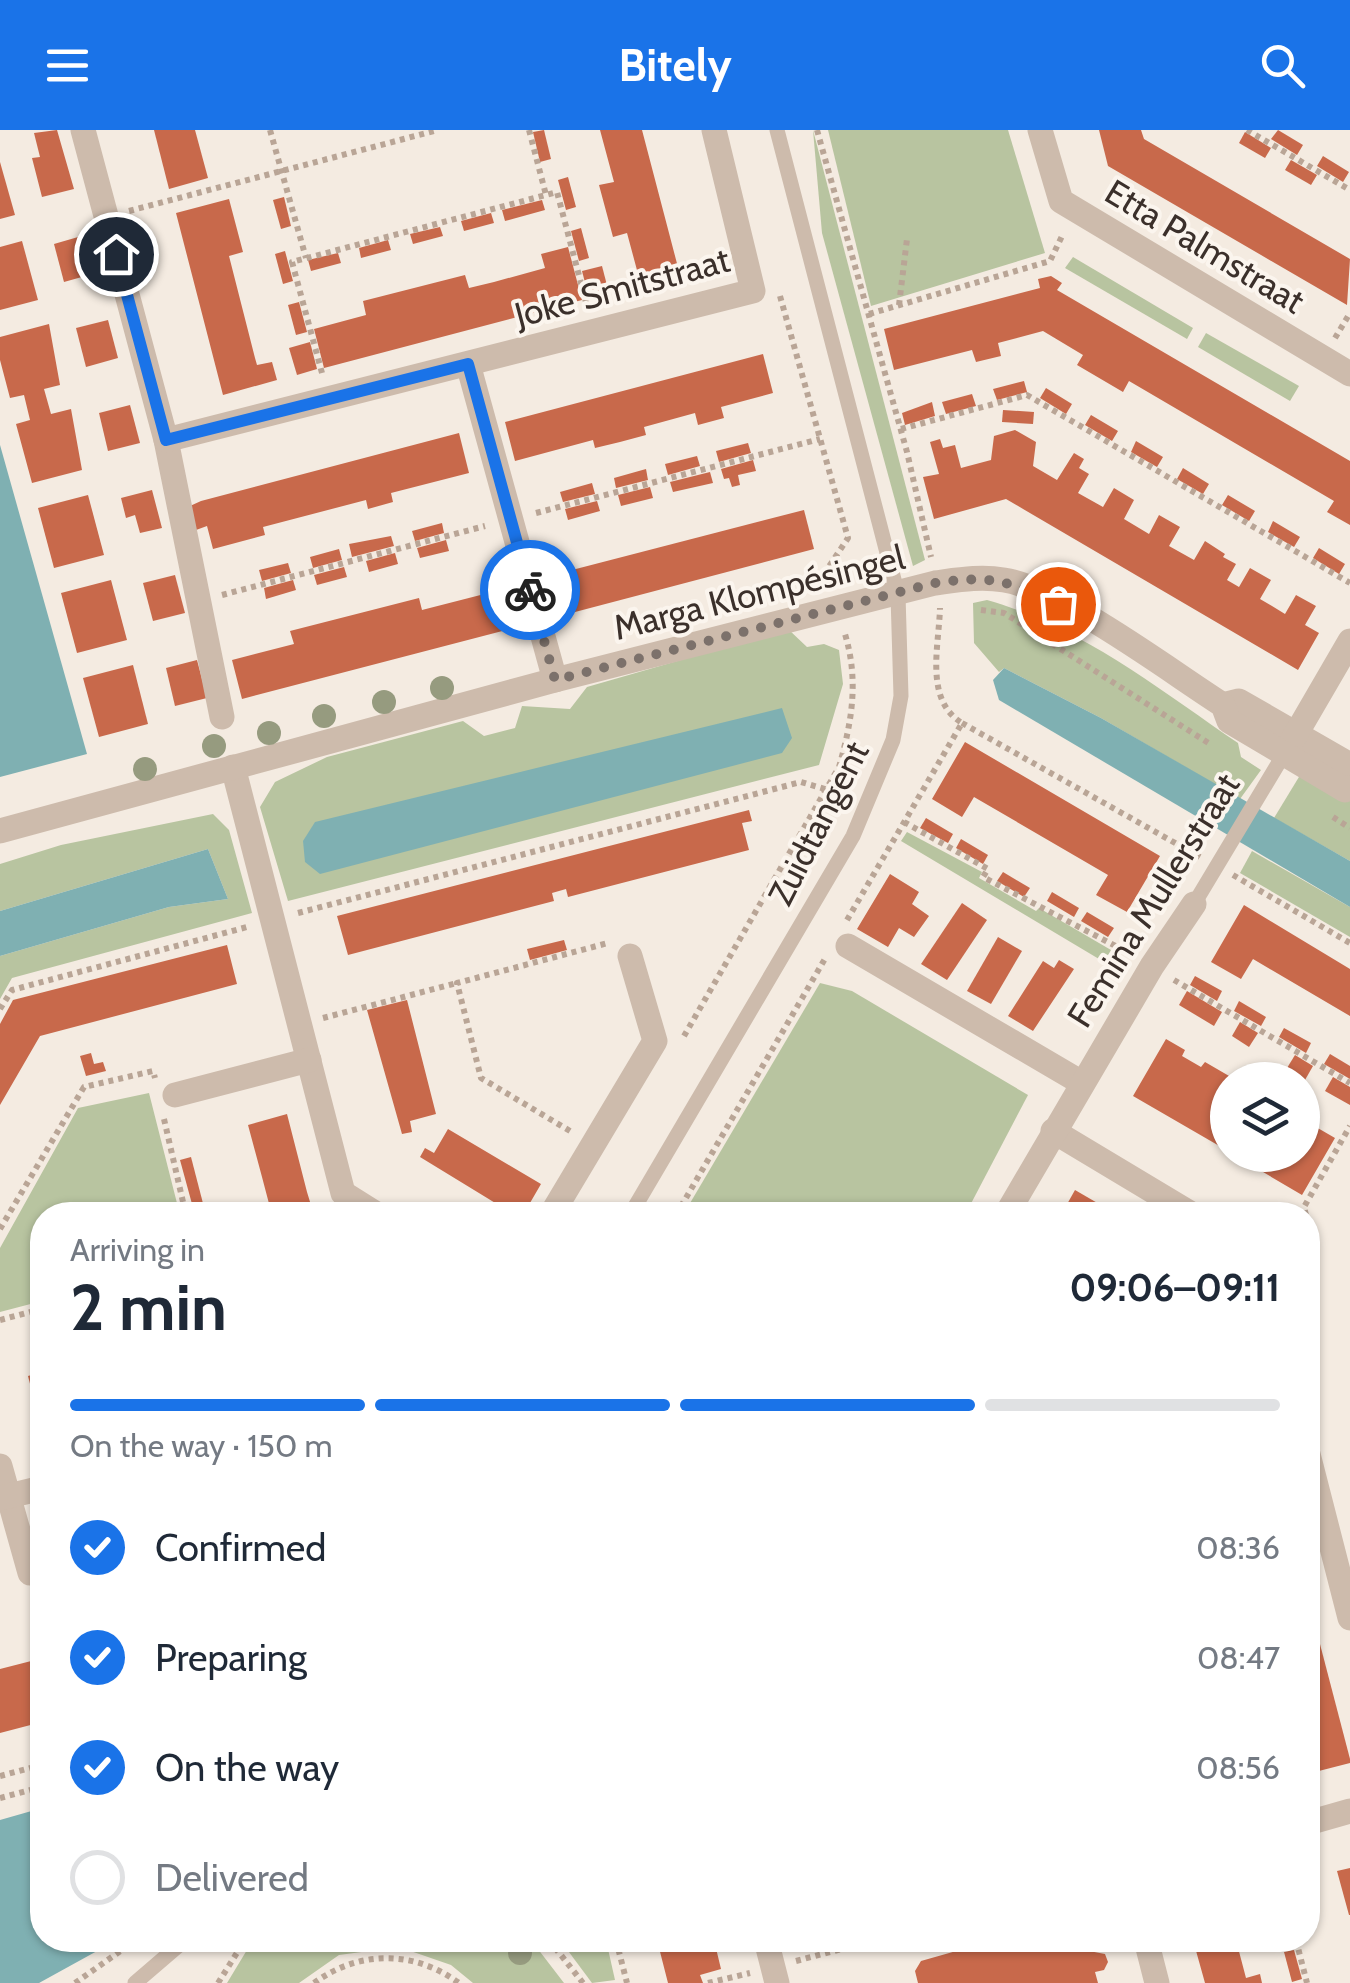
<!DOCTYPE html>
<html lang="en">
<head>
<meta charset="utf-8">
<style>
  body { margin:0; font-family:Cabin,sans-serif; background:#f2f2f3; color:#1f2937; height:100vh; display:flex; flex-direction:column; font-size:38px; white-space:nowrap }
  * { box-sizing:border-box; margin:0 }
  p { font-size:32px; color:#747a83 }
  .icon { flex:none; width:55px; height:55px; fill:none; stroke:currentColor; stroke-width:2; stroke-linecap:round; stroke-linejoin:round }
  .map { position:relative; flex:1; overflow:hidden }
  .side { position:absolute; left:30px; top:1072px; width:1290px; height:750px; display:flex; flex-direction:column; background:#fff; border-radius:40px; box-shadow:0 2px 8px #0004 }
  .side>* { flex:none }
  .buttons { position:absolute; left:1210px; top:932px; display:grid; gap:20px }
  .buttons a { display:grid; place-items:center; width:110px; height:110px; border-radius:50%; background:#fff; box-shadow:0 2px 8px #0004; font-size:50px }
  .pin { position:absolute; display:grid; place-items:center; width:85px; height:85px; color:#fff; margin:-42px; border:5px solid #fff; border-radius:50%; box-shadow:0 2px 10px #0007 }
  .courier { position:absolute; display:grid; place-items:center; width:100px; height:100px; margin:-50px; border:8px solid #1a73e8; border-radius:50%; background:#fff; color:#222; box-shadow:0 2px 12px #0007 }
  .head em { font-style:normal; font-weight:700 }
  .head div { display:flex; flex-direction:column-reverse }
  .head { display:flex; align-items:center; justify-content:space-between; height:170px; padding:0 40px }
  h1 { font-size:65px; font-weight:700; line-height:75px }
  .bar { display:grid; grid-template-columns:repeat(4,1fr); gap:15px 10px; align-content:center; height:120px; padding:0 40px }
  .bar i { height:12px; border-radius:8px; background:#e0e1e3 }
  .bar .current { background:#1a73e8 }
  .bar p { grid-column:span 4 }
  ol { padding:0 40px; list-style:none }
  li { display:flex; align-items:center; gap:30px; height:110px }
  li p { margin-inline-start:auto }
  li .icon { padding:10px; border-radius:50%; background:#1a73e8; color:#fff; stroke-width:4 }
  li:last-child { color:#747a83 }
  li i { width:55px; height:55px; border:5px solid #e0e1e3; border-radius:50% }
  header { display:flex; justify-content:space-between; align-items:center; height:130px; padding:0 40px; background:#1a73e8; color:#fff; font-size:45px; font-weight:700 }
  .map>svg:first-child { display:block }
</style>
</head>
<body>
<header><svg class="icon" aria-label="menu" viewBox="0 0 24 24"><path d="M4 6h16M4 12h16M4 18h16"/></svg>Bitely<svg class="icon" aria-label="search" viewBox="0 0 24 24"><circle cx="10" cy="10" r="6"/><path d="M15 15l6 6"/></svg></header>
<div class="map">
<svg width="1350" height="1853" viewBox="0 0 1350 1853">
  <rect width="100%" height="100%" fill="#f4ebe1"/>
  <g fill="#b8c4a0">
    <polygon points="813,0 925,430 913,436 822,103"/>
    <polygon points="828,0 1008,0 1045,123 871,176"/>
    <polygon points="1073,127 1193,198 1187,209 1065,138"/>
    <polygon points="1206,203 1299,256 1290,271 1198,217"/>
    <path d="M987,470C1080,496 1159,559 1238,613L1241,627L1261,640L1240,669L1101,588L1004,538L999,542L974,513L973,473Z"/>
    <polygon points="788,499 807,517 824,514 839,520 843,554 819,635 288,771 260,677 275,652 327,627 463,591 484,606 515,598 522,576 570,579 587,557"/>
    <polygon points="1302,642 1350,669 1350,731 1274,688"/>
    <polygon points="213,684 229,700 252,783 12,848 0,869 0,826 169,777 228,769 208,719 0,781 0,734 61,715"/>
    <polygon points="907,702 982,742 979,748 1036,781 1039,778 1111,820 1104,832 901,711"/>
    <polygon points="1252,721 1350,777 1350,807 1240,743"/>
    <polygon points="820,853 852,861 1028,965 965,1085 683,1085"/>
    <polygon points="149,963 180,1085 42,1085 42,1171 0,1182 0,1118 78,978"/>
    <polygon points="253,1810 531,1810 564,1853 473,1853 451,1835 399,1817 339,1825 299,1853 227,1853"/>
    <polygon points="560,1810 606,1810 615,1850 592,1853"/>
  </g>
  <g fill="#7fb0b2">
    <polygon points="0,315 87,624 0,647"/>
    <polygon points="1004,538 1101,588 1350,731 1350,777 999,570 993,550"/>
    <polygon points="782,578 792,608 782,623 320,744 305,732 303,711 315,692"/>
    <polygon points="208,719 228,769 169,777 0,826 0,781"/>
    <polygon points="42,1678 42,1810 117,1810 39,1853 0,1853 0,1690"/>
  </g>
  <g fill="#c8694b">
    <polygon points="57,0 74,59 42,67 32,28 40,27 34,3"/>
    <polygon points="154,0 195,0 208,48 169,59"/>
    <polygon points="544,0 551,29 540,32 533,2"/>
    <polygon points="600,0 642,0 680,145 641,155 627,103 613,107 599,55 614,52"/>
    <polygon points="1099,0 1141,0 1144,9 1350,129 1347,175 1108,36"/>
    <polygon points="1278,0 1303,15 1297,25 1271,9"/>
    <polygon points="1245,2 1271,18 1265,28 1239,13"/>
    <polygon points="1323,26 1349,42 1343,52 1317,36"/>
    <polygon points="1291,30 1317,45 1311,55 1285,40"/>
    <polygon points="0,32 15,85 0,89"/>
    <polygon points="568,47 576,77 566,80 558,50"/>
    <polygon points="284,67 291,96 281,99 273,70"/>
    <polygon points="229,69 243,122 229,126 255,228 257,235 272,232 277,250 223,265 176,83"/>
    <polygon points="542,70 545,80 505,91 502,80"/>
    <polygon points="491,83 494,93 464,101 461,91"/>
    <polygon points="440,97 443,106 413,114 410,104"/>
    <polygon points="581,98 589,128 579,131 571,101"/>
    <polygon points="85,105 96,143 64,152 54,114"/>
    <polygon points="388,110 391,120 361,128 359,118"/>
    <polygon points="22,111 38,170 0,180 0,117"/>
    <polygon points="568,117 582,170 324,238 314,199 366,185 363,171 465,145 469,158 494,152 545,138 541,124"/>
    <polygon points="285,121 293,151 283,154 275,124"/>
    <polygon points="338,123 341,133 311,141 308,130"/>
    <polygon points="602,136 609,163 589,168 582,141"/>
    <polygon points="1051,146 1062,153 1057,160 1350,331 1350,395 1327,382 1334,371 1129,251 1123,262 1077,235 1083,225 1043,201 998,213 1001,226 976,232 972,220 894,240 884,199 1040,158 1038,149"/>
    <polygon points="299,172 307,202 296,205 288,175"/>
    <polygon points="108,190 118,228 86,237 76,198"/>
    <polygon points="49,194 60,255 44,259 51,284 71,279 82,340 32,353 16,294 30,290 24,265 10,268 0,230 0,207"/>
    <polygon points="310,212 317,239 297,245 289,218"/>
    <polygon points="763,224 773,263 721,277 724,288 698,295 695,283 644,297 646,305 620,312 595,318 593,310 515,331 505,292"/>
    <polygon points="1024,251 1027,262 997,270 993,259"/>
    <polygon points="1046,258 1072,274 1066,284 1040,268"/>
    <polygon points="972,264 976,276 946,284 942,272"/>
    <polygon points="932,272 935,286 905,295 902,283"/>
    <polygon points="130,275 140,313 108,321 99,283"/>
    <polygon points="1003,280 1034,282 1033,294 1002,292"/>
    <polygon points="1091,285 1118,301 1112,311 1085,295"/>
    <polygon points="1015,300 1036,312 1033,336 1057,350 1074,323 1084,329 1079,338 1089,344 1078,363 1103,377 1114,358 1134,370 1124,389 1149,404 1159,385 1180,397 1169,416 1194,430 1205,411 1225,424 1223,427 1236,434 1227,450 1239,457 1250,438 1271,450 1260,469 1272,476 1285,484 1296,465 1316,476 1305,495 1319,503 1298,540 1006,369 934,389 923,347 939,344 930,312 940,309 943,318 955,315 961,338 991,330 994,306"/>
    <polygon points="459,303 469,343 391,363 393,372 368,379 366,370 263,397 265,405 213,419 207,396 196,400 190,376 201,371"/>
    <polygon points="1136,311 1163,327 1157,337 1131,322"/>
    <polygon points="748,313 751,323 719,332 716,321"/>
    <polygon points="697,326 700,336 668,345 665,334"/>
    <polygon points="753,330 756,341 738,345 740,355 732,357 729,348 724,349 721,339"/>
    <polygon points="1183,338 1209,354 1203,364 1177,349"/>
    <polygon points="646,339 648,350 616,358 614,348"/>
    <polygon points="710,342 713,353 673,362 670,352"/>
    <polygon points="592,353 595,364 563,372 560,362"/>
    <polygon points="650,357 653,368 621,376 618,365"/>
    <polygon points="152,360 162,398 140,403 135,385 126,388 121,368"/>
    <polygon points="88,365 104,425 54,438 38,378"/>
    <polygon points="1228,365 1255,381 1249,391 1222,375"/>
    <polygon points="597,371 600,381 568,390 565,379"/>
    <polygon points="804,380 814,419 556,487 545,447"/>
    <polygon points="1273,391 1300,407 1294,417 1268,402"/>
    <polygon points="442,393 444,403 415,411 412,401"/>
    <polygon points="391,406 394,416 352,427 349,414"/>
    <polygon points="446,410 449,421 420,428 417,418"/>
    <polygon points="1319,418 1345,434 1339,444 1313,428"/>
    <polygon points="339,419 342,430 313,438 310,427"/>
    <polygon points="395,423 398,434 369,442 366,431"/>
    <polygon points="288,433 291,443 262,451 259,440"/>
    <polygon points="344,437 347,447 317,455 314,445"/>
    <polygon points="175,445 185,483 153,491 143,453"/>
    <polygon points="111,450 127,510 77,523 61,463"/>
    <polygon points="293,450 296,460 266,469 264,458"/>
    <polygon points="500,460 510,499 242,569 232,530 294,514 290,501 419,468 422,480"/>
    <polygon points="197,530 207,568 175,576 166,538"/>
    <polygon points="133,535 148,594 99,607 83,548"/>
    <polygon points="965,612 1160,726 1127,782 1096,765 1108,745 974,667 962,687 932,669"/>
    <polygon points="749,680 752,691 742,693 749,720 568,767 566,759 552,763 554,771 348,825 337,786"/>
    <polygon points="926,688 953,704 948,713 920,698"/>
    <polygon points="961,709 988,725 983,734 956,718"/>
    <polygon points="1003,742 1030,758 1024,767 997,751"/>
    <polygon points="890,744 919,762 912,774 929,786 914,807 899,798 888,817 857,799"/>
    <polygon points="1052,762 1079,778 1074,787 1047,771"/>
    <polygon points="962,773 987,790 947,850 921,834"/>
    <polygon points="1244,775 1350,839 1350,886 1253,829 1241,849 1211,832"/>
    <polygon points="1087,782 1114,798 1108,807 1081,791"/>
    <polygon points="998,807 1022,821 991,874 967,861"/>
    <polygon points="564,810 567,820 530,830 527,819"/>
    <polygon points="227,815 237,854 40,906 0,975 0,894 13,870"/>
    <polygon points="1059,830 1074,839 1033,901 1008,886 1043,831 1054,838"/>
    <polygon points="1195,846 1222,861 1217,871 1190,855"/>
    <polygon points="1187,861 1222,882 1214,896 1179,875"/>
    <polygon points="407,870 436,984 410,991 412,1002 402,1004 367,880"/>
    <polygon points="1239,871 1266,887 1261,896 1234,881"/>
    <polygon points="1240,892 1258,903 1249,917 1232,906"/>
    <polygon points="1284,898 1311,913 1306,923 1279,907"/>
    <polygon points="1166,909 1185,920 1182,926 1201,937 1205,932 1236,950 1228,950 1228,1021 1133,966"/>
    <polygon points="91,923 94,934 103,932 106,941 86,946 80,926"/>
    <polygon points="1330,924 1350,936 1350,949 1324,934"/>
    <polygon points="1295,925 1313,936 1305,950 1287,938"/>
    <polygon points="1333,947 1350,957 1350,975 1325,961"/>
    <polygon points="287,984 307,1062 314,1085 272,1085 262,1047 248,995"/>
    <polygon points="1302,996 1313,1002 1316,997 1335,1008 1302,1065 1234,1025 1302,1025"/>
    <polygon points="448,999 541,1054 523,1085 515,1085 420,1027 425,1018 434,1023"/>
    <polygon points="191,1027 206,1085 195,1085 180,1030"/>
    <polygon points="1075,1060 1106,1078 1115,1085 1061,1085"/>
    <polygon points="42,1242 42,1283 38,1285 28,1246"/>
    <polygon points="1309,1472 1350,1629 1350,1633 1311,1643 1308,1628"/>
    <polygon points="42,1523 42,1592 0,1603 0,1539 39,1529"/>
    <polygon points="1350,1738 1350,1785 1349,1785 1337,1741"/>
    <polygon points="657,1810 714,1810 721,1839 700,1845 703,1853 668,1853"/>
    <polygon points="995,1810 1086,1810 1089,1821 1105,1824 1108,1832 1104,1840 1095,1842 1098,1853 918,1853 915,1841 921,1831"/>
    <polygon points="1193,1810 1236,1810 1246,1848 1260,1844 1262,1853 1205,1853"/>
    <polygon points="1294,1820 1302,1849 1292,1852 1284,1822"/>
  </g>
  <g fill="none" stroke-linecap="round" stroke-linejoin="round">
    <g stroke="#b9a596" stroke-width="6" stroke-dasharray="5 5" stroke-linecap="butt">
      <polyline points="270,0 306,128"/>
      <polyline points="529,0 546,65"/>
      <polyline points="817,0 907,322 931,427"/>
      <polyline points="1247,0 1350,60"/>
      <polyline points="129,81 438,0"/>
      <polyline points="780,166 848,408 828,438 832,453"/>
      <polyline points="899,175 907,109"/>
      <polyline points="869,184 1050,131 1063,104"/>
      <polyline points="1335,208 1350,183"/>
      <polyline points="322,243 292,132 546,65 557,62 587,176"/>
      <polyline points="901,299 1027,265 1350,453"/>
      <polyline points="536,383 820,309"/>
      <polyline points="222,465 485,396"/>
      <polyline points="981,480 1004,483 1210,614"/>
      <polyline points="962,593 1200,727"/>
      <polyline points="1333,687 1350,698"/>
      <polyline points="904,692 988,739 983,747 1129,823"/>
      <polyline points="1233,745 1350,813"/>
      <polyline points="298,783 801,652 828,660"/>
      <path d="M847,790L962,593C924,570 939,516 940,478"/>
      <polyline points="1174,850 1350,953"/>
      <polyline points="0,879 12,860 247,797"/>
      <polyline points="323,888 457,853"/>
      <path d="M684,906L839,637C852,591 859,551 845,504"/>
      <polyline points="164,989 186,1085"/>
      <polyline points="570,1001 481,948 457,853 608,813"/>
      <polyline points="676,1085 826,827"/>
      <polyline points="1306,1085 1304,1077 1350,996"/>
      <polyline points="1308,1089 1313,1107"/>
      <polyline points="0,1099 84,957 153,941 155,948"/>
      <polyline points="0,1190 42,1179"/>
      <polyline points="0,1646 42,1635"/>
      <polyline points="0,1668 42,1657"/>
      <polyline points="549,1810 583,1853"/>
      <polyline points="616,1810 627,1853"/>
      <polyline points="1296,1810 1307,1853"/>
      <polyline points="796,1831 876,1810"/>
      <polyline points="75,1853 136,1810"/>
      <polyline points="218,1853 245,1810"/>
      <path d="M314,1853C359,1820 414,1820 459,1853"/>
      <polyline points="708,1853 750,1843"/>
    </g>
    <g stroke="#cdbbac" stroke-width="15">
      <polyline points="1194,774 1284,624"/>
      <polyline points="630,1085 853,706 893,610 901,566 898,465 777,0"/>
      <polyline points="135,1853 185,1810"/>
    </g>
    <g stroke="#cdbbac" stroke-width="25">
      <polyline points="83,0 166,310 222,587"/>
      <polyline points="1040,0 1061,71 1350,244"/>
      <polyline points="468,234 555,550"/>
      <polyline points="166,310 753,161 714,0"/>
      <polyline points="1223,575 1239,571 1350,635"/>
      <polyline points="1289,616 1350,511"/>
      <polyline points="233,637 343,1063 378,1085"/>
      <path d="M0,701L555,550L935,453C958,450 980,446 1004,450C1061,459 1171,542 1223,575L1229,591L1345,660L1350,658"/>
      <polyline points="848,816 1082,953"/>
      <polyline points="175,965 309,930"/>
      <polyline points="1053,1001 1193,1085"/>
      <polyline points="551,1085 655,911 630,826"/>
      <polyline points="1006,1085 1152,836 1194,774"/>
      <polyline points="1308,1324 1350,1488"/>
      <polyline points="0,1336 30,1443 42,1439"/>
      <polyline points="0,1368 42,1358"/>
      <polyline points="1308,1693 1350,1681"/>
      <polyline points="766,1810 777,1853"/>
      <polyline points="1146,1810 1157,1853"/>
    </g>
  </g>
  <g fill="#969b7f">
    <circle cx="442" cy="558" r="12"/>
    <circle cx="384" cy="572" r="12"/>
    <circle cx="324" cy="586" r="12"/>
    <circle cx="269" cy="603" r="12"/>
    <circle cx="214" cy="616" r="12"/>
    <circle cx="145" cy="639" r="12"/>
    <circle cx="520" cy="1823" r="12"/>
  </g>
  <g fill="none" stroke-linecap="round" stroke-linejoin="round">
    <path stroke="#7c716b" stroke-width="10" stroke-dasharray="0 18" d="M530,460L555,550L935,453C992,445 1006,450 1058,474"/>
    <polyline stroke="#1a73e8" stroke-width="12" points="116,124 166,310 468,234 530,460"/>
  </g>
  <g text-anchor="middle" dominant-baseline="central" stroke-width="8" stroke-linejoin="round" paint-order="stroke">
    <g font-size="35" fill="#3b302b" stroke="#fbf5ee">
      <text transform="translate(1205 116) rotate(31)">Etta Palmstraat</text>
      <text transform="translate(622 157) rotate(-15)">Joke Smitstraat</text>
      <text transform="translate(759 462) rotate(-14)">Marga Klompésingel</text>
      <text transform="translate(818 693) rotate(-63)">Zuidtangent</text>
      <text transform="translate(1153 770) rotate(-58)">Femina Mullerstraat</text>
    </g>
  </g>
</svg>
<div class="buttons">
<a><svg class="icon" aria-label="layers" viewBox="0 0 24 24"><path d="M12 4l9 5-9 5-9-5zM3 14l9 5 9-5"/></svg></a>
</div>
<div class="pin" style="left:1058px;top:474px;background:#ea580c"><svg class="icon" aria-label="bag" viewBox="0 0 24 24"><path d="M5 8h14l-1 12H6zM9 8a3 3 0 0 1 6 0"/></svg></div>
<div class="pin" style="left:116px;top:124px;background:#1f2937"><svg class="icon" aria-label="home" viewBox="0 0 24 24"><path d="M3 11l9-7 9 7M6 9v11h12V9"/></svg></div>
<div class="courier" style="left:530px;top:460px"><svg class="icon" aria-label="bike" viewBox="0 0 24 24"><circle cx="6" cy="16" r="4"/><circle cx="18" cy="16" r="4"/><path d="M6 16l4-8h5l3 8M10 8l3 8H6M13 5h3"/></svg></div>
<section class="side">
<div class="head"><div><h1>2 min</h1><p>Arriving in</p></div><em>09:06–09:11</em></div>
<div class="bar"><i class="current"></i><i class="current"></i><i class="current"></i><i></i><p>On the way · 150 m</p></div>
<ol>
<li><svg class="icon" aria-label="check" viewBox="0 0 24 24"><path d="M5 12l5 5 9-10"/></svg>Confirmed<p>08:36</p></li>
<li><svg class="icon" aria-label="check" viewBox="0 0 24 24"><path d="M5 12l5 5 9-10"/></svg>Preparing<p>08:47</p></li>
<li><svg class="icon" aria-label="check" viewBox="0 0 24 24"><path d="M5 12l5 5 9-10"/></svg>On the way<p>08:56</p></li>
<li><i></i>Delivered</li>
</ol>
</section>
</div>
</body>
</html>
